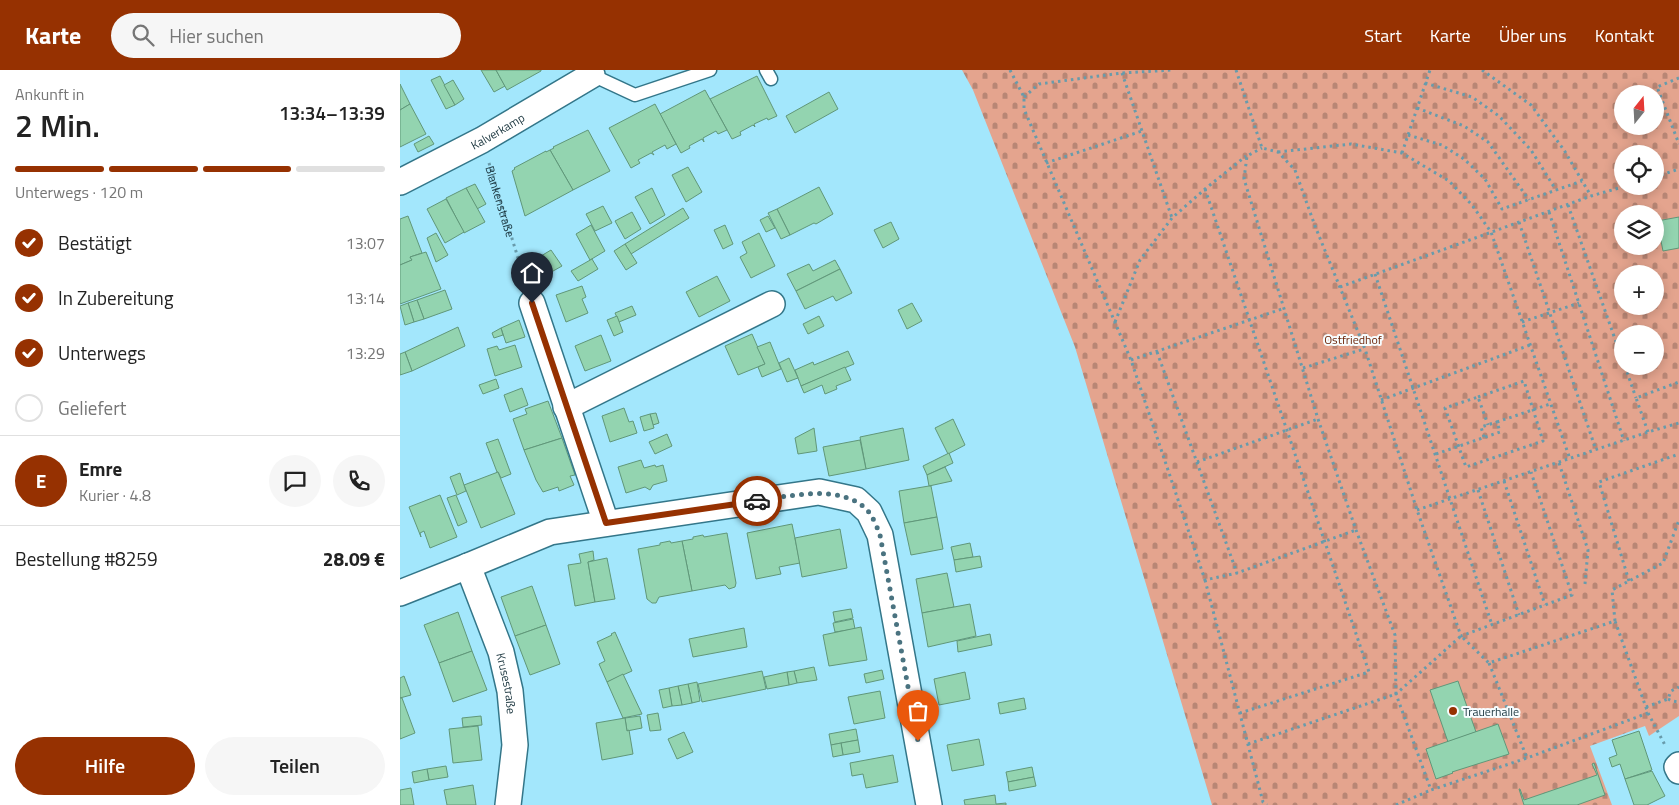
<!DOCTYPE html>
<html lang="de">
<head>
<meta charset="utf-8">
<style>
  body { margin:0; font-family:"Titillium Web",sans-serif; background:#f6f6f6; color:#222; height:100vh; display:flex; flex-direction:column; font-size:19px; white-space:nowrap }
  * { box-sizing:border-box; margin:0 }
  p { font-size:16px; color:#767676 }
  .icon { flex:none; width:28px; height:28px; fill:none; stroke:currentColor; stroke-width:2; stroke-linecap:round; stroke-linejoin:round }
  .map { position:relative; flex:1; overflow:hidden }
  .drawer { display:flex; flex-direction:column; background:#fff; width:400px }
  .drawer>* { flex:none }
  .needle { width:32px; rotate:18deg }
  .tools { position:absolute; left:1214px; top:15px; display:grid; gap:10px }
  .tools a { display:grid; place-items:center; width:50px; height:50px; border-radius:50%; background:#fff; box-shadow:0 2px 12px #0003; font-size:25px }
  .pin { position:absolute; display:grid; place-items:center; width:42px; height:42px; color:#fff; margin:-51px -21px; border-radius:50% 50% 50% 0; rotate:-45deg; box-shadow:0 0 5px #0007 }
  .pin .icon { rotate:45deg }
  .courier { position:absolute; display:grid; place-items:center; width:50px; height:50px; margin:-25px; border:4px solid #963101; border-radius:50%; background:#fff; color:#222; box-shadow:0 1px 6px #0007 }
  .head em { font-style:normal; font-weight:600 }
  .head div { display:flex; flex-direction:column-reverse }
  .head { display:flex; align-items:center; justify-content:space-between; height:85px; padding:0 15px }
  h1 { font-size:32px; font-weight:600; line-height:38px }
  .bar { display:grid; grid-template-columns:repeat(4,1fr); gap:8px 5px; align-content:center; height:60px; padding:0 15px }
  .bar i { height:6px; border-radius:4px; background:#e0e0e0 }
  .bar .active { background:#963101 }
  .bar p { grid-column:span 4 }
  .line { display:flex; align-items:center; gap:12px; padding:0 15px; border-top:1px solid #e0e0e0 }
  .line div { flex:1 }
  .round { display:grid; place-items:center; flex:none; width:52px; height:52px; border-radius:26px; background:#f6f6f6 }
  ol { padding:0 15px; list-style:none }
  li { display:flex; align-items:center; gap:15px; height:55px }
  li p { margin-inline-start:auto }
  li .icon { padding:5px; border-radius:50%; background:#963101; color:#fff; stroke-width:4 }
  li:last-child { color:#767676 }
  li i { width:28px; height:28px; border:2px solid #e0e0e0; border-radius:50% }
  .action { display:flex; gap:10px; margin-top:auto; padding:10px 15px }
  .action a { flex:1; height:58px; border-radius:30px; background:#963101; color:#fff; font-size:20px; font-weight:600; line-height:58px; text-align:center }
  .action a+a { background:#f6f6f6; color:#222 }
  header { display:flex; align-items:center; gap:30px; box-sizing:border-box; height:70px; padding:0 25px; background:#963101; color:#fff }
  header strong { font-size:24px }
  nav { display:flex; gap:28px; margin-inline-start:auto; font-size:18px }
  .search { width:350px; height:45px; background:#f6f6f6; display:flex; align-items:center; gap:12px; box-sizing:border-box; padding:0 18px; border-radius:28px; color:#767676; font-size:19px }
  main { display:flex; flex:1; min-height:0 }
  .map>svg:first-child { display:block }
</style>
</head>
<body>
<header>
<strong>Karte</strong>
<div class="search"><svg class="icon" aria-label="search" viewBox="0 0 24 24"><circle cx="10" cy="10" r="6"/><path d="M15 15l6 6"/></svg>Hier suchen</div>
<nav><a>Start</a><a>Karte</a><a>Über uns</a><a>Kontakt</a></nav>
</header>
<main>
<section class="drawer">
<div class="head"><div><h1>2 Min.</h1><p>Ankunft in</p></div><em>13:34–13:39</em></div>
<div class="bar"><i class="active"></i><i class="active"></i><i class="active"></i><i></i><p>Unterwegs · 120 m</p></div>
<ol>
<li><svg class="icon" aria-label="check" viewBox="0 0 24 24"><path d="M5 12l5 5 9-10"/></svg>Bestätigt<p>13:07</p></li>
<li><svg class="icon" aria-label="check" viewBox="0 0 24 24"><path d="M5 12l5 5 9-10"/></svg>In Zubereitung<p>13:14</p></li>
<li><svg class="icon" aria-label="check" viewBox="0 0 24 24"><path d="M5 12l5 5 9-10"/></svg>Unterwegs<p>13:29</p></li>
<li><i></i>Geliefert</li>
</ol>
<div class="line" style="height:90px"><b class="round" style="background:#963101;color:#fff">E</b><div><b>Emre</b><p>Kurier · 4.8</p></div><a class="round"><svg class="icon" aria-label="chat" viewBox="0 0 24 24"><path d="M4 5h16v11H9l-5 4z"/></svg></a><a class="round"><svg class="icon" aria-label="phone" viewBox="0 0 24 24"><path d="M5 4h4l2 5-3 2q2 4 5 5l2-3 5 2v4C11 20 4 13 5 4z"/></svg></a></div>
<div class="line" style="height:65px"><div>Bestellung #8259</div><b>28.09 €</b></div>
<div class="action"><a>Hilfe</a><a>Teilen</a></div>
</section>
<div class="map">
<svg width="1279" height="735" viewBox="0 0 1279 735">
  <defs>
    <pattern id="cemetery-stones" width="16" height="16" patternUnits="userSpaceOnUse" patternTransform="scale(1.25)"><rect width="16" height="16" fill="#e4a48e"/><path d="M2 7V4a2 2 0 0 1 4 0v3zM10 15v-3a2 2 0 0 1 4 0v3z" fill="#b88675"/></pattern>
  </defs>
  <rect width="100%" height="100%" fill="#a3e7fc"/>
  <path fill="url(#cemetery-stones)" fill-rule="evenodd" d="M562,0H1279V646L1249,666L1245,656L1190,676L1212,735H812L675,277L573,20ZM1222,24H1255V56H1222ZM1222,84H1255V116H1222ZM1222,144H1255V176H1222ZM1222,204H1255V236H1222ZM1222,264H1255V296H1222Z"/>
  <g fill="#93d4b0" stroke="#609779">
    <polygon points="81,0 96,0 105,16 94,22"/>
    <polygon points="96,0 141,0 141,1 107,20"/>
    <polygon points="40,6 55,35 46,39 31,10"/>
    <polygon points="357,6 377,46 368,50 367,48 354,54 355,57 353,55 340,62 341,65 332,69 310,29"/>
    <polygon points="53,10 64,29 55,35 44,15"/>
    <polygon points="0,14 10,34 0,40"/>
    <polygon points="305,20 327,60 318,64 316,61 303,68 304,72 302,69 289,76 290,78 281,83 260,44"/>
    <polygon points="429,22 438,39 395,63 386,46"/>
    <polygon points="10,34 26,64 0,77 0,40"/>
    <polygon points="255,34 276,74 267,79 265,75 252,82 254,85 251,83 238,90 240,93 231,98 209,58"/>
    <polygon points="188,60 210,101 173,120 150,80 154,78 153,77"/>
    <polygon points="29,66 34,74 18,82 14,74"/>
    <polygon points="150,80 173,120 125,146 112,101 115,99 114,98 146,81 146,82"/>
    <polygon points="288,97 302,122 286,132 272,105"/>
    <polygon points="75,114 86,134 77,139 66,118"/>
    <polygon points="419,117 433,144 416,154 414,153 390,165 377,139"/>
    <polygon points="66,118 85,152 64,163 46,128"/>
    <polygon points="252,118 265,145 250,154 235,127"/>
    <polygon points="46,129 64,162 45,173 27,139"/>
    <polygon points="203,136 212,153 195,161 186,144"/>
    <polygon points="283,138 289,148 231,184 225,174"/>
    <polygon points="377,139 390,165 381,169 368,143"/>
    <polygon points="232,142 241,159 225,169 215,151"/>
    <polygon points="8,146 22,183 10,187 12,190 0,195 0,149"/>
    <polygon points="368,146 375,158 366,162 360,150"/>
    <polygon points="1279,147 1279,178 1263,181 1257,151"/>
    <polygon points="491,152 499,169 483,178 474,160"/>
    <polygon points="191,155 205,181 190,190 176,164"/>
    <polygon points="325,155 333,174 323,179 314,160"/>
    <polygon points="36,163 48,185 36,192 27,168"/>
    <polygon points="359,163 375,196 351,208 340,187 347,183 342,172"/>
    <polygon points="225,174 237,193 226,200 214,181"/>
    <polygon points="151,180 162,196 146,205 136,189"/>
    <polygon points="26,182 41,219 0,234 0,195 12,190 10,187"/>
    <polygon points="192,189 198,199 178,211 171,201"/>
    <polygon points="435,190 440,199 396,221 387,204 409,194 413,201"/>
    <polygon points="440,199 452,223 436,231 433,226 405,239 396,221"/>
    <polygon points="317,206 330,231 299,247 286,222"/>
    <polygon points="182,216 186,227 182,229 188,243 166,252 156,225"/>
    <polygon points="45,220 52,239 24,249 17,230"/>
    <polygon points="17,230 24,249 14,252 8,233"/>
    <polygon points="8,233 14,252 5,255 0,236"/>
    <polygon points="512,233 522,251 507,259 498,240"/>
    <polygon points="232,236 236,245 219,252 215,243"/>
    <polygon points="217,246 223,262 214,266 207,250"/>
    <polygon points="419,246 424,256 408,264 403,254"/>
    <polygon points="119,250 125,267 106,273 101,258"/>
    <polygon points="58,257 65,276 12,301 5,282"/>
    <polygon points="101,258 103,265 94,268 92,263"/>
    <polygon points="352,264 365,294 338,305 325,276"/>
    <polygon points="201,265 211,291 185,301 175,276"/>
    <polygon points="370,272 381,299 362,307 358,297 365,294 357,277"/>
    <polygon points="115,275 122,297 95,306 87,279 97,276 99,280"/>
    <polygon points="448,281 454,294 401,316 395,300 413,292 414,295"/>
    <polygon points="5,282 12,301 0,305 0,284"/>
    <polygon points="389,288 398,308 387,312 379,293"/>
    <polygon points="445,297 451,310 436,316 437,319 425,324 422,315 404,323 401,316"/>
    <polygon points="96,309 99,318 83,324 79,315"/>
    <polygon points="122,318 128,335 110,342 104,325"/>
    <polygon points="148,331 162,368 124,380 113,349 127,344 125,339"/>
    <polygon points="224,338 229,352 233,351 237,363 210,372 202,346"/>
    <polygon points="256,343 259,353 253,355 250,344"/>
    <polygon points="250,344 254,358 244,361 240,347"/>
    <polygon points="553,349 565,375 548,384 535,358"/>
    <polygon points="414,358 417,381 398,384 395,368"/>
    <polygon points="503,358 509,390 466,399 460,367"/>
    <polygon points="267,364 272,376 255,384 249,372"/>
    <polygon points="162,368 175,405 170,406 174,415 159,421 158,417 143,422 136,410 124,380"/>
    <polygon points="98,369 111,404 101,408 98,402 97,402 86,373"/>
    <polygon points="460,370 466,399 429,406 423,377"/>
    <polygon points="549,383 553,393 527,405 523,396"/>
    <polygon points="241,390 244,398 255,395 256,397 263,395 267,411 253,415 250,420 245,417 226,423 218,397"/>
    <polygon points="545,397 552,411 529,416 527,405"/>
    <polygon points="98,402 115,444 81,458 64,415"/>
    <polygon points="60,403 66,421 57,425 50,407"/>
    <polygon points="529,416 531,416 537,447 504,453 499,421"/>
    <polygon points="40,425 57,467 30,478 24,461 20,463 21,467 9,437"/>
    <polygon points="56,425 67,452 58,456 47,428"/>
    <polygon points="537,447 543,479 511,485 504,453"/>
    <polygon points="392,454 400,493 379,497 381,504 356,509 347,463"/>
    <polygon points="440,459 447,498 402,507 395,468"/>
    <polygon points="327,463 336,513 335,517 329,519 325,515 292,521 282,471 293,469 293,467 303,465 304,467"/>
    <polygon points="270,471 271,473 282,471 292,521 259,527 256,533 252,533 247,529 238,479 260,475 260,473"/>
    <polygon points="570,473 573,487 554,490 551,477"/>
    <polygon points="193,481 194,490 188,492 195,532 175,536 168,495 181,493 179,484"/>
    <polygon points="580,486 582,497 556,502 554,490"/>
    <polygon points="207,488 215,529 195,532 188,492"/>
    <polygon points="547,503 554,537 522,543 516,509"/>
    <polygon points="132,516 146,555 115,566 101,527"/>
    <polygon points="570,534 576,566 528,577 522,543"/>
    <polygon points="451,539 453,548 435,552 433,542"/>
    <polygon points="58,542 72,581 39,593 24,555"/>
    <polygon points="453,549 455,559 435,562 433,553"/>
    <polygon points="146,555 160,594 130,605 115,566"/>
    <polygon points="461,557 467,590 429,596 423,565"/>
    <polygon points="344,558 347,577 293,587 289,569"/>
    <polygon points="215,562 232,601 207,612 199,594 205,591 197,572 212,565 211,564"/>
    <polygon points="590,564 592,575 558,582 557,571"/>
    <polygon points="72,581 87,620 53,632 39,593"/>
    <polygon points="414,597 417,610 397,613 394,601"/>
    <polygon points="482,600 484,609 466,613 464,604"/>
    <polygon points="362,601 366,619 302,632 298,614"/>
    <polygon points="394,601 397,613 389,615 387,602"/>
    <polygon points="387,602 389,615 367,619 364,607"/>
    <polygon points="565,602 570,629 539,635 534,609"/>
    <polygon points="223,604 242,644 223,648 207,612"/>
    <polygon points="4,606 11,625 0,628 0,608"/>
    <polygon points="1058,611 1076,662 1048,672 1030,620"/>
    <polygon points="297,612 300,631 292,633 288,614"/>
    <polygon points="288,614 292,633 282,635 278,616"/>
    <polygon points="278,616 282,635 272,636 269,618"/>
    <polygon points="269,618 272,636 263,638 259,620"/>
    <polygon points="480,621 485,648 454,654 448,627"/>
    <polygon points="0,628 2,628 15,663 0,669"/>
    <polygon points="624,628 626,639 600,644 598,633"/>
    <polygon points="258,643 261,660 250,661 247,645"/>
    <polygon points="81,646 82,655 63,657 62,648"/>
    <polygon points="240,646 242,658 227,661 225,648"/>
    <polygon points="225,648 227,661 229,660 233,684 202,690 196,653"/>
    <polygon points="1098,654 1109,684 1052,702 1053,703 1036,709 1026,679"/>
    <polygon points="78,656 82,690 53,693 49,659"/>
    <polygon points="456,659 458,670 431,675 429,664"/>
    <polygon points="1239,661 1252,700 1225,709 1220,694 1212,697 1209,688 1217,685 1212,670"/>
    <polygon points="284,662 293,682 277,689 268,669"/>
    <polygon points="579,669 584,695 552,701 547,675"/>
    <polygon points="458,670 460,682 443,685 441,673"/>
    <polygon points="441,673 443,685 433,687 431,675"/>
    <polygon points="493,685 498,712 466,718 463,704 452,706 450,693"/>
    <polygon points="1194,693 1205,725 1177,735 1124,735 1119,719 1120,719 1124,730 1197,705 1192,694"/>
    <polygon points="46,696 48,707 29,710 27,699"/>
    <polygon points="632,697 634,707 608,712 606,702"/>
    <polygon points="27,699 29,710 14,713 12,702"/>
    <polygon points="1252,701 1265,726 1247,735 1234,735 1225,709"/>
    <polygon points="634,707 636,716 609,721 608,712"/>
    <polygon points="73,715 76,735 47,735 44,720"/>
    <polygon points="11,718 14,735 0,735 0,720"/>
    <polygon points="595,725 596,734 606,733 606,735 565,735 564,730"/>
  </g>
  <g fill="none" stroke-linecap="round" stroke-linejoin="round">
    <defs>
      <g id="service">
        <polyline points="366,0 371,9"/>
        <polyline points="192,5 235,25 310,0"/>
      </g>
      <g id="minor">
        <path id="s2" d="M0,112L82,70L192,5L189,0"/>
        <polyline points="132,233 206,453"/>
        <polyline points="166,337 372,234"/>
        <path id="s3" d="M68,496L101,582L110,621L115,675L108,735"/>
        <polyline points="0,523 68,496 150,462 419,422 456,430 469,442 480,465 529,735"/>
        <polyline points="1279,695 1277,697 1279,701"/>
      </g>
    </defs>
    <use href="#service" stroke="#337689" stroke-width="15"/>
    <use href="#minor" stroke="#337689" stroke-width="28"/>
    <g stroke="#689bab" stroke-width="3" stroke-dasharray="2.5 4" stroke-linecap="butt">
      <polyline points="610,0 624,27 624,39 731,290 805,510 837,503 956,460"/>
      <polyline points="836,0 862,78 878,82 895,100 915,156 965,279 1017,440 1061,566 1172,525 1131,402"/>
      <polyline points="1082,0 1131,35 1164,80 1191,126"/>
      <polyline points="722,3 772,148"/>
      <polyline points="1279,8 1257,17 1279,74"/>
      <polyline points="1025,13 1072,27 1099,46 1131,80 1156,120"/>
      <polyline points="624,27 639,14 722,3 772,0"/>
      <polyline points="1017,38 1064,56 1088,72 1129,130"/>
      <polyline points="1008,65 1042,75 1064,89 1085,109 1102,139 1182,111"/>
      <polyline points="878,82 951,74 1002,83 1049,111 1072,135 1091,162 1170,389"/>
      <polyline points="1002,83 1030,0"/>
      <path id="s1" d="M89,93L125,211"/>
      <polyline points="646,93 742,61"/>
      <polyline points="1255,107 1279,99"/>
      <polyline points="805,119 969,602 840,643"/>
      <polyline points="1168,135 1222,289"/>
      <polyline points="1149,142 1224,371"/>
      <polyline points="1119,152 1196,380"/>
      <polyline points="975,204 1092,555"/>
      <polyline points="940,217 1191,126 1226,116"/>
      <polyline points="715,252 740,190 772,148 805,119 846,86"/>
      <polyline points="1122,252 1179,233"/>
      <polyline points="757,282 837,503"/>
      <polyline points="731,290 885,238"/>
      <polyline points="1225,296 1236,328"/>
      <polyline points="903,298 964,279"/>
      <polyline points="1078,327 1124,311 1143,371 1066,397 1045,338 1078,327 1088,355"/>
      <polyline points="981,330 1130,275"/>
      <polyline points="1248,362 1236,328 1279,312"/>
      <polyline points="1084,367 1081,357 1097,352"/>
      <polyline points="1036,384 1100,362 1097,352 1150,334"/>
      <polyline points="797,392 918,349"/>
      <polyline points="1159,393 1188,480 1185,514"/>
      <polyline points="1104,411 1145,535"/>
      <polyline points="1078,420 1119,545"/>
      <polyline points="1017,440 1248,362 1279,353 1279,354"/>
      <polyline points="805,510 863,732 867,735"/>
      <polyline points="1229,511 1199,412 1279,384"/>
      <polyline points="1215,551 1212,520 1263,493 1279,450"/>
      <polyline points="1089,593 1127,688"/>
      <polyline points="1268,629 1272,631 1279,632"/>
      <polyline points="1246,637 1268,629 1271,621 1279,617"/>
      <polyline points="1248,643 1127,688 1031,720 996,624 1061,566 1089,593 1215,551 1248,643 1266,677"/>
      <polyline points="848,674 996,624 995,565 956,460 918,349 844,109 847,86 862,78"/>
      <polyline points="996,735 1031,720"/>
    </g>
    <use href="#service" stroke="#fff" stroke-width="12"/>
    <use href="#minor" stroke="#fff" stroke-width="25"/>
  </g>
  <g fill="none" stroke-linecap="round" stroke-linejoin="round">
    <path stroke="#4a7380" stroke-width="5" stroke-dasharray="0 9" d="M357,431C389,426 443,413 468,441C473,447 477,457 480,465L518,671"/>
    <polyline stroke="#963101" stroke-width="6" points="132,233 206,453 357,431"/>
  </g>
  <circle fill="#963101" stroke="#f7fdff" stroke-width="2" cx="1053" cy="641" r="5"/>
  <g text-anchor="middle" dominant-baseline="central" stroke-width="4" stroke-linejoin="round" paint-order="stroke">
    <g font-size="12" fill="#1a353e" stroke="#f7fdff">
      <text stroke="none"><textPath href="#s2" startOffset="110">Kalverkamp</textPath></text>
      <text stroke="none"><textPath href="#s1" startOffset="40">Blankenstraße</textPath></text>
      <text stroke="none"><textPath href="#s3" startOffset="124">Krusestraße</textPath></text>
    </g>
    <g font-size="12" fill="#681e00" stroke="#f7fdff">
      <text x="953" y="269">Ostfriedhof</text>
    </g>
    <g font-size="12" fill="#1a353e" stroke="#f7fdff" text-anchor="start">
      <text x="1063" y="641">Trauerhalle</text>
    </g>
  </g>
</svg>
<div class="tools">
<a><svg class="needle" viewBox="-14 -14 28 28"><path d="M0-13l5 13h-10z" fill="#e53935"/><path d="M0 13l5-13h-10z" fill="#767676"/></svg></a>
<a><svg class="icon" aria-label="locate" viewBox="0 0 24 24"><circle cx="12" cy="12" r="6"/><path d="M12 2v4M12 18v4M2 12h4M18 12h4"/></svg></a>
<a><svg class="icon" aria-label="layers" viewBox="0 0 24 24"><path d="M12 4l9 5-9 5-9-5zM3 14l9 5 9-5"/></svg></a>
<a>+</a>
<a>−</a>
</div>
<div class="pin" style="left:518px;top:671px;background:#ea580c"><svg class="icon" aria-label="bag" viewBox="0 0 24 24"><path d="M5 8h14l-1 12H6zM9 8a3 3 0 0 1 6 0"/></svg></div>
<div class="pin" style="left:132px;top:233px;background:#1f2937"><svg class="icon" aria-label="home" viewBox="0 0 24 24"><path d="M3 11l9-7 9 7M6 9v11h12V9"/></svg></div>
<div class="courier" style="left:357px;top:431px"><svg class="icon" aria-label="car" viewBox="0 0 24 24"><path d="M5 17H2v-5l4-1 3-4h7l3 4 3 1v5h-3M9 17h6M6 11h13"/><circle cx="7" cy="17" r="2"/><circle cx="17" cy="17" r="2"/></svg></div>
</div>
</main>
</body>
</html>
